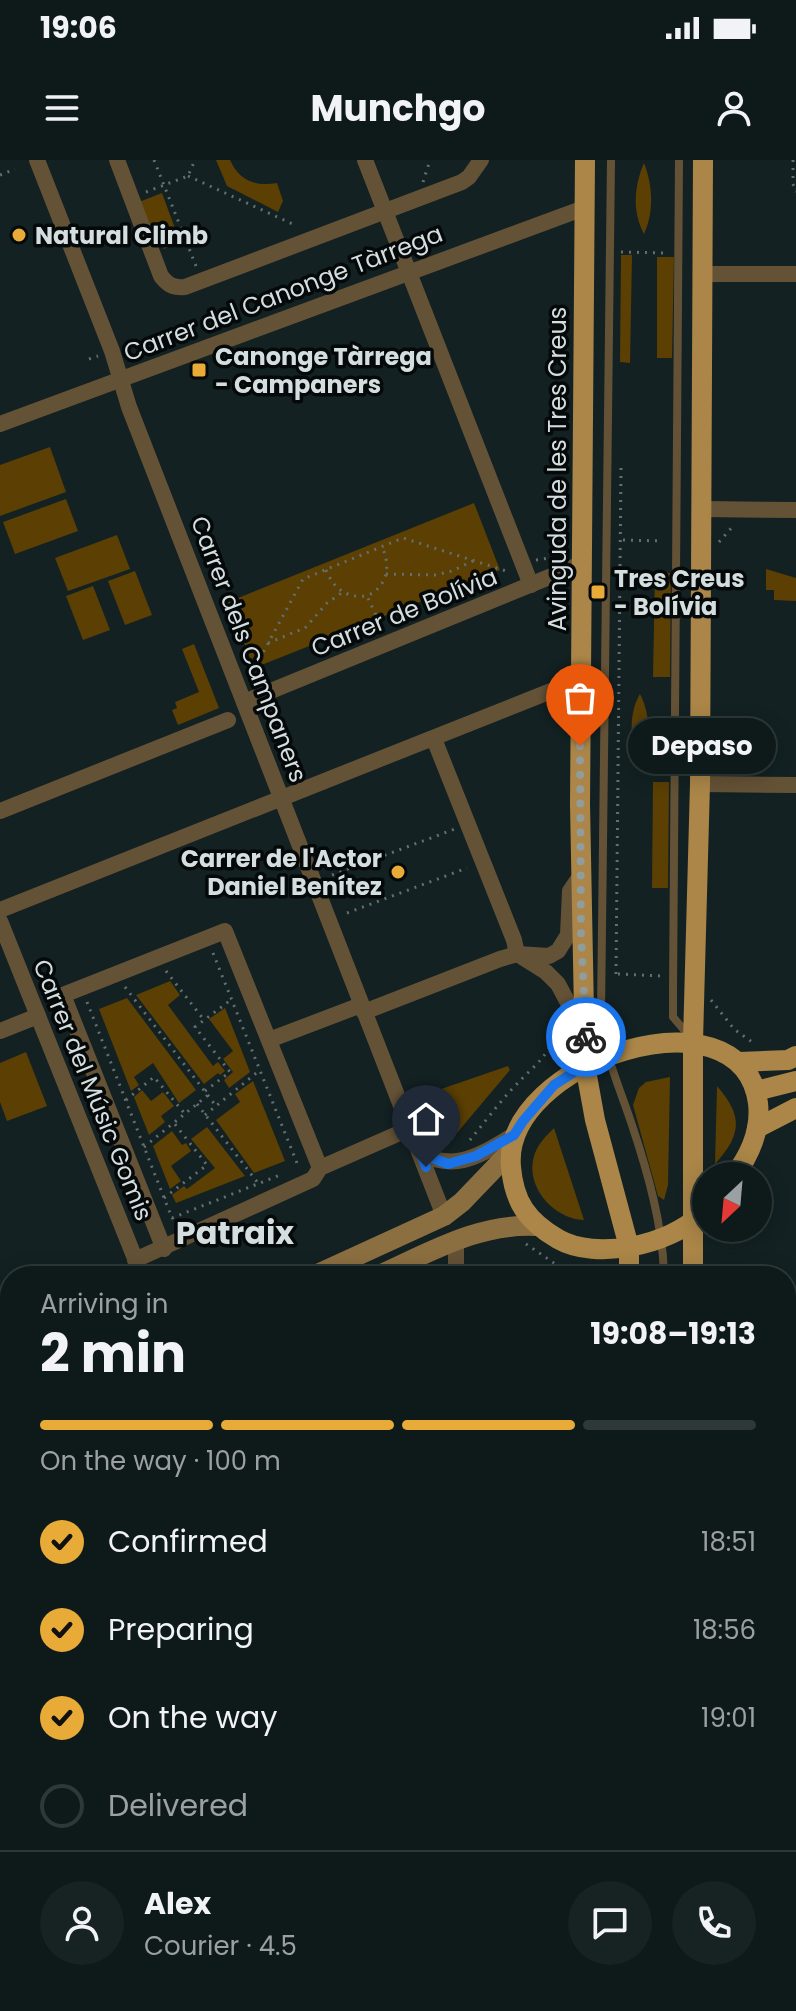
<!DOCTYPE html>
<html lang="en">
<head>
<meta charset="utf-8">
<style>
  body { margin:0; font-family:Poppins,sans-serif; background:#172223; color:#f1f3f6; height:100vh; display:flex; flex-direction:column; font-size:30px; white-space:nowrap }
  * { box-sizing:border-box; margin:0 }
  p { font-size:26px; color:#9ba0a2 }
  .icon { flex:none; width:44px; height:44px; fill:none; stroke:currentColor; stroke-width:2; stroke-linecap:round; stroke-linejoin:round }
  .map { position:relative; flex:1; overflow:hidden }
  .drawer { position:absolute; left:0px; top:1106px; width:796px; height:746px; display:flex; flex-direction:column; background:#0e191a; border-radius:32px 32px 0 0; box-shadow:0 4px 20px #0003,0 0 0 2px #2e3839 }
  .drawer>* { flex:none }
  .needle { width:52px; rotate:206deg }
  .controls { position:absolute; left:692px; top:1002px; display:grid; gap:16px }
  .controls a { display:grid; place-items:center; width:80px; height:80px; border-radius:50%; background:#0e191a; box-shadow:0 4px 20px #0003,0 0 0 2px #2e3839; font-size:40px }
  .pin { position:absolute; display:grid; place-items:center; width:68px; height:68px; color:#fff; margin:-82px -34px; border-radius:50% 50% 50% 0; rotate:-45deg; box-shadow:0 0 8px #0007 }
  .pin .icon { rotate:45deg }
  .courier { position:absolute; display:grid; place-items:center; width:80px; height:80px; margin:-40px; border:6px solid #1a73e8; border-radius:50%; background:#fff; color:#222; box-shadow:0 2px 10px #0007 }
  .bubble { position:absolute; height:56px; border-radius:28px; background:#0e191a; box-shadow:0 4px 20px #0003,0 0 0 2px #2e3839; font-size:26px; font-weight:700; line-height:56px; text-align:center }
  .summary em { font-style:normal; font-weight:700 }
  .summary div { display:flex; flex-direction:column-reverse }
  .summary { display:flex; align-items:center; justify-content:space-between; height:136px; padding:0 40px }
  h1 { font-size:52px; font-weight:700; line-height:60px }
  .bar { display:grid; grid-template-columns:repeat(4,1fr); gap:12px 8px; align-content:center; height:96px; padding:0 40px }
  .bar i { height:10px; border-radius:6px; background:#2e3839 }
  .bar .on { background:#e8ab37 }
  .bar p { grid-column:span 4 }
  .line { display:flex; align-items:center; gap:20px; padding:0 40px; border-top:2px solid #2e3839 }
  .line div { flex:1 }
  .round { display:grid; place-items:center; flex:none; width:84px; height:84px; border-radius:42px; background:#172223 }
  ol { padding:0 40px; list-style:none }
  li { display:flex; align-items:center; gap:24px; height:88px }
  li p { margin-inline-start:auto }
  li .icon { padding:8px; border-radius:50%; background:#e8ab37; color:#111; stroke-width:4 }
  li:last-child { color:#9ba0a2 }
  li i { width:44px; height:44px; border:4px solid #2e3839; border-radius:50% }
  .status { display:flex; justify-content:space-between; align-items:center; height:56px; padding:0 40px; background:#0e191a; direction:ltr }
  .status svg { height:22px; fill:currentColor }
  header { display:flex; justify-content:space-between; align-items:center; height:104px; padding:0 40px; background:#0e191a; font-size:36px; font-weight:700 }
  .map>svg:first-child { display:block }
</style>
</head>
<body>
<div class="status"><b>19:06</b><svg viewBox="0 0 49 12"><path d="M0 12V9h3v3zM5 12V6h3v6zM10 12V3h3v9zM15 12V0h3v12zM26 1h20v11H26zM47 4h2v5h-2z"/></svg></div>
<header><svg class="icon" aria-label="menu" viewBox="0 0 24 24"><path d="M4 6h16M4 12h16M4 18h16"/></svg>Munchgo<svg class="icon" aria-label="person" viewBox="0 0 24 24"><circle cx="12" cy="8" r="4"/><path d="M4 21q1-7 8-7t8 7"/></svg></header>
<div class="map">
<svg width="796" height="1851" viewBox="0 0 796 1851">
  <rect width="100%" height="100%" fill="#132123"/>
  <g fill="#5b3f03">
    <path d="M216,0H230C239,20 255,27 277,23L283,41L278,52L227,26Z"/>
    <path d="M644,3C653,26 654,52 644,74C632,52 634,26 644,3Z"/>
    <polygon points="162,33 180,82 164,89 162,86 157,88 139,42"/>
    <polygon points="621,95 632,95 630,203 620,202"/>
    <polygon points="657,97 674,97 672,198 657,198"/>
    <polygon points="50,287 66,332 0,356 0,305"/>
    <polygon points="66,339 78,371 15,394 3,362"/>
    <polygon points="474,343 500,410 254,508 228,442"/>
    <polygon points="117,375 130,409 68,431 55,398"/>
    <polygon points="766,409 796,418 796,441 774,440 774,430 766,430"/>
    <polygon points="135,411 152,455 125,465 108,421"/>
    <polygon points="655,412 671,413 670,517 653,517"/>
    <polygon points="93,426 110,470 83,480 66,436"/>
    <polygon points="194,484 219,548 178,565 172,550 177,548 175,542 199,532 182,489"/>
    <path d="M640,534C651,555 651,583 639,603C630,582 628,554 640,534Z"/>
    <polygon points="653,622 669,622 668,728 652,728"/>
    <polygon points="170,821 180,835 168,845 213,906 218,902 225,911 220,915 218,913 204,924 136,835"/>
    <polygon points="127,838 196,930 179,943 153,903 134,917 139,925 131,931 99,849"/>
    <polygon points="225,848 250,912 229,928 224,920 233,912 223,899 233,891 209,859"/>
    <polygon points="26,892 47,946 7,961 0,942 0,903"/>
    <polygon points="508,906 510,910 451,980 435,979 418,937"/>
    <polygon points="670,917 668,1025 664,1040 658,1036 633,945 639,928 646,922"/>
    <polygon points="253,921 285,1001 254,1013 216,960 240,942 235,934"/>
    <path d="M717,926C743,956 742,974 715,1004Z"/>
    <polygon points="142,930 151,941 163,932 174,946 161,956 165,962 149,975 134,937"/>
    <polygon points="207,967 245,1016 176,1043 172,1035 184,1026 187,1029 215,1008 191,979"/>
    <path d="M554,968L584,1060C553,1059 523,1025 535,993C539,983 546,976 554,968Z"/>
    <polygon points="172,971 182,985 186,983 191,991 171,1006 181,1021 170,1029 153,986"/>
    <polygon points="456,1842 530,1842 530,1851 453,1851"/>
  </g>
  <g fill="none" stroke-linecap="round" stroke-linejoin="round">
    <g stroke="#636f70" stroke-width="3" stroke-dasharray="2 6" stroke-linecap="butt">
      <polyline points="154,0 196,106"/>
      <polyline points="793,0 793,24 796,32"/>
      <polyline points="0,15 15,9"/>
      <polyline points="188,16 297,66"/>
      <polyline points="423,22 430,0"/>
      <polyline points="146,32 188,16 195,0"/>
      <polyline points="621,92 665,93"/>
      <polyline points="89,199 98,196"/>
      <polyline points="623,380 663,381"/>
      <polyline points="719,382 734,365"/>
      <polyline points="536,400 549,398 554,379 563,379"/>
      <path d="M326,410C334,429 346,438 367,436"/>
      <polyline points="386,414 436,415 452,411 473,401"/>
      <path d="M379,462L367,436C388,426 391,406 382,387"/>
      <polyline points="268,483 305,468 327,443 343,432"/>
      <polyline points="252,513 303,419 403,378 506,411"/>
      <polyline points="332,715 455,669"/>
      <polyline points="347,753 467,708"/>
      <polyline points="213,793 299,1008"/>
      <polyline points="166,811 204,860"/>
      <polyline points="616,814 621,308"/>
      <polyline points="618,814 662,816"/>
      <polyline points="125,827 216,946"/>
      <polyline points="711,840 734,869 752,882"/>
      <polyline points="87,842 172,1058 280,1015"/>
      <polyline points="205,931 230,912 195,867 232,839"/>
      <polyline points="126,940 154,917 185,954"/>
      <polyline points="197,944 258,1023"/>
      <polyline points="205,955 260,910"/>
      <path d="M470,980C484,963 498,944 514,927C536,903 553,895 558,860"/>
      <polyline points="144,987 208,935"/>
      <polyline points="164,1038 207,1005 174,963"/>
      <polyline points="526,1084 573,1116"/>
      <polyline points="549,1116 549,1100"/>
      <polyline points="539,1851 539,1842"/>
    </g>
    <g stroke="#645236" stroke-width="8">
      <path d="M611,0L601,853C603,893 620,928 632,965C648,1013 663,1066 664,1116"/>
      <polyline points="679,0 673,831 673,857 690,877"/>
      <polyline points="655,1851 655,1842"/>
    </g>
    <g stroke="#645236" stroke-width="16">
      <polyline points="37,0 112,191 129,247 444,1056"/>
      <path d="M117,0L161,116C168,125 173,128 185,127L462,22L469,17L481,0"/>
      <polyline points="365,0 531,425"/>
      <polyline points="703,114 796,114"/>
      <polyline points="0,264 584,48"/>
      <polyline points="701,349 796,350"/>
      <polyline points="244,542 581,404"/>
      <polyline points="434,579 514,780 517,794"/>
      <polyline points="700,624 796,625"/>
      <polyline points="0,651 228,560"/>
      <polyline points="0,750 551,531 581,529"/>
      <polyline points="0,761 142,1116"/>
      <polyline points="519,795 546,812 558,824 584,873"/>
      <polyline points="364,852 500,799 517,794 549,796 558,791 568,775 570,731 581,715"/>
      <polyline points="0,871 38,856"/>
      <polyline points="269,880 361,845"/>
      <path d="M420,993C457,1013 481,994 514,975"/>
      <polyline points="164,1089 63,835 225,771 320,1008"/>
      <polyline points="135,1100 313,1019 320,1008 411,968"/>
      <polyline points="122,1116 139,1109"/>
      <polyline points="456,1116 456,1082"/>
      <polyline points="0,1170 10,1166"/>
      <polyline points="786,1335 796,1335"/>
      <polyline points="0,1403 10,1407"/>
      <polyline points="0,1756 10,1760"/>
      <polyline points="786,1762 796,1762"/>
      <polyline points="205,1842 226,1851"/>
      <polyline points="99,1851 103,1842"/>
      <polyline points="427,1851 431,1842"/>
    </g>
    <g stroke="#8c6f41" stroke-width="20">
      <polyline points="313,1116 444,1056 462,1042 510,992"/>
      <path d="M377,1116C429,1093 478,1063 536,1066"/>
      <polyline points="0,1258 10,1253"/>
      <polyline points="0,1282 10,1278"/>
      <polyline points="0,1437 10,1432"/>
      <polyline points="0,1549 10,1526"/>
    </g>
    <g stroke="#ab8648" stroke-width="20">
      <polyline points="585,0 580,644 585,905 595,960 629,1087 629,1116"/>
      <polyline points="739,902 788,900 796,896"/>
      <polyline points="756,931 796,921"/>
      <polyline points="757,968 796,948"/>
      <path d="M700,1055C669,1085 596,1101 558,1079C527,1061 514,1042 511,1007C501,902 742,823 758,943C761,969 750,995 734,1016"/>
      <polyline points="693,1116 693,881 700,624 703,0"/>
      <polyline points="620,1851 620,1842"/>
      <polyline points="690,1851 690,1842"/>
    </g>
  </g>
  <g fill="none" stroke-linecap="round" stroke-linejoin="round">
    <polyline stroke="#919c9d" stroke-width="8" stroke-dasharray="0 14.4" points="580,586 581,774 586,877"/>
    <polyline stroke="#1a73e8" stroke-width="10" points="426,1007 420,993 448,1004 476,996 514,975 523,961 554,925 585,905 586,877"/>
  </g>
  <g fill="#e8ab37" stroke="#05090a" stroke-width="3">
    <circle cx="19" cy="75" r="8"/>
    <rect x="191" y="202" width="16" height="16" rx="4"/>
    <rect x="590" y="424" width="16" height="16" rx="4"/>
    <circle cx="398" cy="712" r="8"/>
  </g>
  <g text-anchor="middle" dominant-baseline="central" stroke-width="7" stroke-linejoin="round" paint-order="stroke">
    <g font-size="24" font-weight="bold" fill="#d5dedf" stroke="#05090a" text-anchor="start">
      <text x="35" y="75">Natural Climb</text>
      <text x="215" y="196">Canonge Tàrrega<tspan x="215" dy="28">- Campaners</tspan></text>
      <text x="614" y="418">Tres Creus<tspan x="614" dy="28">- Bolívia</tspan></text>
      <text x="382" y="698" text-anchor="end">Carrer de l'Actor<tspan x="382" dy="28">Daniel Benítez</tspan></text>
    </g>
    <g font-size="24" fill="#d5dedf" stroke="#05090a">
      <text transform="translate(283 133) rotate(-21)">Carrer del Canonge Tàrrega</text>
      <text transform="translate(557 309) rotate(-90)">Avinguda de les Tres Creus</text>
      <text transform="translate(404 452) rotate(-22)">Carrer de Bolívia</text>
      <text transform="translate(249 489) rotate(69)">Carrer dels Campaners</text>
      <text transform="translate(93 930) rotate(68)">Carrer del Músic Gomis</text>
    </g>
    <g font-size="32" font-weight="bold" fill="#d5dedf" stroke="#05090a">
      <text x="235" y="1072">Patraix</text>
    </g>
  </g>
</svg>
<div class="controls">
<a><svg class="needle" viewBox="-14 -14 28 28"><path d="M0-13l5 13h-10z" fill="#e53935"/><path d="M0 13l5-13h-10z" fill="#9ba0a2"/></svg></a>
</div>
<div class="pin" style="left:580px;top:586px;background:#ea580c"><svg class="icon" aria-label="bag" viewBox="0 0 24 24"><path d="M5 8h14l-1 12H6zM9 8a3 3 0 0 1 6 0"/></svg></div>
<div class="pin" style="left:426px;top:1007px;background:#1f2937"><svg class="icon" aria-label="home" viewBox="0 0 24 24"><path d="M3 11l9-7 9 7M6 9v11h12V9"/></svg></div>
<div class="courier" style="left:586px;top:877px"><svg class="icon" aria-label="bike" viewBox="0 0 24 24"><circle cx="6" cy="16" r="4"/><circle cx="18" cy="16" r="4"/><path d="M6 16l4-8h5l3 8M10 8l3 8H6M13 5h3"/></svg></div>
<div class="bubble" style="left:628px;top:558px;width:148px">Depaso</div>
<section class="drawer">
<div class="summary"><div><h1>2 min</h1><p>Arriving in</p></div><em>19:08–19:13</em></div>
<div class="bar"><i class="on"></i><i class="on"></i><i class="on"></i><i></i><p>On the way · 100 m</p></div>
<ol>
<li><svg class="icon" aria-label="check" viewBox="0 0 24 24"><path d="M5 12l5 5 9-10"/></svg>Confirmed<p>18:51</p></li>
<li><svg class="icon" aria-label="check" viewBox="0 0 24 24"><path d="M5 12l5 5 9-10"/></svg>Preparing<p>18:56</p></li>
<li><svg class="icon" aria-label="check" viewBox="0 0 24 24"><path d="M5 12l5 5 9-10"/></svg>On the way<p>19:01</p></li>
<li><i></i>Delivered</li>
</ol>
<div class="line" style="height:144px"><a class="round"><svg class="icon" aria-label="person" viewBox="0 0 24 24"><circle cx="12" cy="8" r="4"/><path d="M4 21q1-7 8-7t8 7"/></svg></a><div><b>Alex</b><p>Courier · 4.5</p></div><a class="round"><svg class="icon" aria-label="chat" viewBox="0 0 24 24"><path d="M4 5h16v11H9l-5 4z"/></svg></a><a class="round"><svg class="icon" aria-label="phone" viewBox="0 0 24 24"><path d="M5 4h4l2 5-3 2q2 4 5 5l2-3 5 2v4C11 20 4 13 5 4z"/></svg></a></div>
</section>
</div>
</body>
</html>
